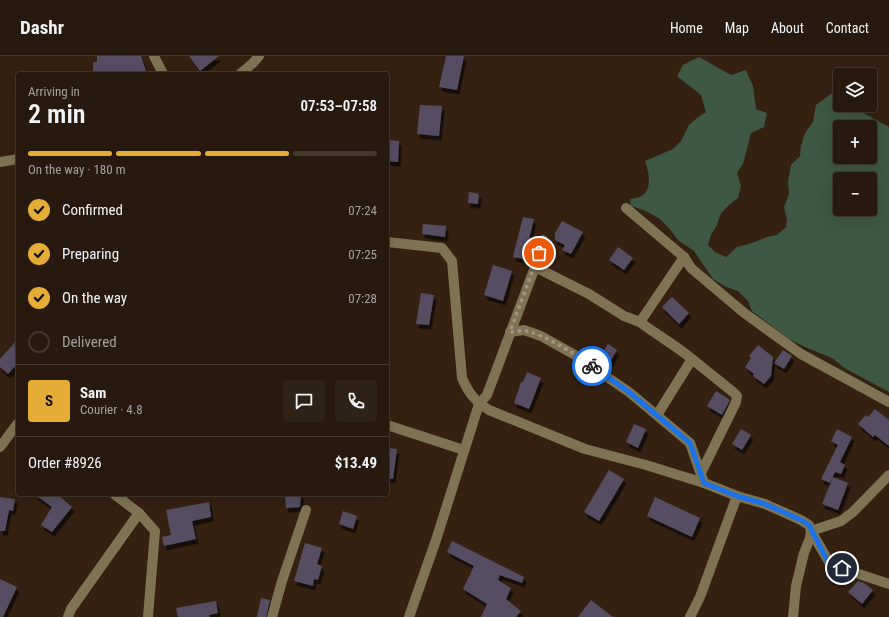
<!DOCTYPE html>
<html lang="en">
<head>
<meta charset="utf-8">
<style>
  body { margin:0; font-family:"Roboto Condensed",sans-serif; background:#2f2217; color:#f1f3f6; height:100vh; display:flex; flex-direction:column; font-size:15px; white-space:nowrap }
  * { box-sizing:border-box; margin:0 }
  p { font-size:13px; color:#a4a09e }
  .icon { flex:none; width:22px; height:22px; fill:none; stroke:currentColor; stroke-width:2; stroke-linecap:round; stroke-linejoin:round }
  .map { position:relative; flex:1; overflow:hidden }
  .panel { position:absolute; left:16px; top:16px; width:373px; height:424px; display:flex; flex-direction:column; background:#27190e; border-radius:4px; box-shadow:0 4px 16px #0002,0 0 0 1px #43382e }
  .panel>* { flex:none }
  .controls { position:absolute; left:833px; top:12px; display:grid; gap:8px }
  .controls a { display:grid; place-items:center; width:44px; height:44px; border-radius:4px; background:#27190e; box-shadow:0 4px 16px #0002,0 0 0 1px #43382e; font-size:20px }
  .pin { position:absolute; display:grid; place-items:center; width:34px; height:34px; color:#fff; margin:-17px; border:2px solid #fff; border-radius:50%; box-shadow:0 1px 4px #0007 }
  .courier { position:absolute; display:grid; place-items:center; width:40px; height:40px; margin:-20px; border:3px solid #1a73e8; border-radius:50%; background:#fff; color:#222; box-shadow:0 1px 5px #0007 }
  .overview em { font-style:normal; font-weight:600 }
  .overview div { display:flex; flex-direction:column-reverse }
  .overview { display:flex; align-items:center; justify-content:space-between; height:68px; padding:0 12px }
  h1 { font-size:26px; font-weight:600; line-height:30px }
  .bar { display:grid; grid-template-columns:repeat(4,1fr); gap:6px 4px; align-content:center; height:48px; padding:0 12px }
  .bar i { height:5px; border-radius:3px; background:#43382e }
  .bar .selected { background:#e5ad35 }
  .bar p { grid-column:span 4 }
  .line { display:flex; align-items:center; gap:10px; padding:0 12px; border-top:1px solid #43382e }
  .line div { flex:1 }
  .round { display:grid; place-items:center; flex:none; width:42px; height:42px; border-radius:4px; background:#2f2217 }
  ol { padding:0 12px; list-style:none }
  li { display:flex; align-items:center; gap:12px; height:44px }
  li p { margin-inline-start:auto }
  li .icon { padding:4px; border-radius:50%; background:#e5ad35; color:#111; stroke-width:4 }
  li:last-child { color:#a4a09e }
  li i { width:22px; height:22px; border:2px solid #43382e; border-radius:50% }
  header { display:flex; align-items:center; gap:24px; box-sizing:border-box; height:56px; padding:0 20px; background:#27190e; border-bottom:1px solid #43382e }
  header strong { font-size:19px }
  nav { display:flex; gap:22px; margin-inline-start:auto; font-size:14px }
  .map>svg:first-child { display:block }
</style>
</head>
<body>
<header>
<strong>Dashr</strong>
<nav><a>Home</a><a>Map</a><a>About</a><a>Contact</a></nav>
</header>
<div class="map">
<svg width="889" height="561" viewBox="0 0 889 561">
  <defs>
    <filter id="shadow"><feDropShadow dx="2.5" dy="4.5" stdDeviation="0" flood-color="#0009"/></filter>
  </defs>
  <rect width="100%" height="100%" fill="#342112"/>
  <path fill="#3e5843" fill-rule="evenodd" d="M699,1L731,19L746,14L753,30L756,53L767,57L764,71L751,77L743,108L737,117L741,130L738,142L730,148L721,157L717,169L711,179L708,189L715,196L726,201L737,191L749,188L767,181L777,179L786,171L787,164L784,151L789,138L788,125L791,109L800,100L801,90L805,77L813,66L816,49L832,37L840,43V49H849L889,71V336L846,313L832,302L805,291L789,283L752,255L748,245L738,235L726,231L713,223L694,195L678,184L669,172L660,163L646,155L631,150L630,143C653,142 651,122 645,105L673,93L681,85L689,69L697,62L706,56L701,39L677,20L683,9ZM840,71H870V101H840ZM840,123H870V153H840Z"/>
  <g fill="#574d64" filter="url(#shadow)">
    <polygon points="97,0 141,0 147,18 93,18 93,6 97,6"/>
    <polygon points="189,0 219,0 200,15"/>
    <polygon points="446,0 464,0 457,34 439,31"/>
    <polygon points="420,49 442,50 439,80 417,78"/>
    <polygon points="387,84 399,85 398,106 387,105"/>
    <polygon points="469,136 479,138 478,148 468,147"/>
    <polygon points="523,161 534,163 524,203 513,201"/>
    <polygon points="562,165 583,176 571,198 562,194 565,189 555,184 555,177"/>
    <polygon points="423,168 446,170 445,181 422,178"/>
    <polygon points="618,191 633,202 624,214 609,204"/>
    <polygon points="493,209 512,215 503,245 484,239"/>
    <polygon points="421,237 434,239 429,269 416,268"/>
    <polygon points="672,241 689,257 679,268 662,251"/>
    <polygon points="18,283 18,307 8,318 0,311 0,303"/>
    <polygon points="608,288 617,294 609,308 599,303"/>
    <polygon points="758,289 773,301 771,320 764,328 753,320 754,318 745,311 751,302 749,300"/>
    <polygon points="783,294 792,300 784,313 774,307"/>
    <polygon points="527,316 541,322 529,353 514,347 521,326 523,326"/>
    <polygon points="716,335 730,344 722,359 707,350"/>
    <polygon points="875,353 889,364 889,390 875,379 873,381 858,368 866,359 868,361"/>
    <polygon points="634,368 646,373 638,392 626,386"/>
    <polygon points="741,373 751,379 742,394 732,388"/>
    <polygon points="837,373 852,381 840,406 845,409 841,418 835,416 830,427 821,423 838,389 831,385"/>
    <polygon points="387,392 397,393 393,423 387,422"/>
    <polygon points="609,414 624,423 599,465 584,456"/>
    <polygon points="833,421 848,427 838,454 822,448"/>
    <polygon points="34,438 57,438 72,451 52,476 41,469 52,451"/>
    <polygon points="285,438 301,438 300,451 286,452"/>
    <polygon points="0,441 15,443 13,455 9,454 5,475 0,475"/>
    <polygon points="655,441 700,462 692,481 647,460"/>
    <polygon points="209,446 211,461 192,465 196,483 164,490 162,481 171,479 166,454"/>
    <polygon points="343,455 357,460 353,473 339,468"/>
    <polygon points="452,485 524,521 522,527 500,519 498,524 511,532 506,543 521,555 516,561 481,561 487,548 463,533 474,510 447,496"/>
    <polygon points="305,487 322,492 317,508 322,510 318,524 314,523 313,530 294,525"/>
    <polygon points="0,523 17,531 3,561 0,561"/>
    <polygon points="858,525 864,527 873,534 862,548 848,536"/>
    <polygon points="261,542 270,544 266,561 257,561"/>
    <polygon points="591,544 613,561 578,561"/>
    <polygon points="216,545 218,557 209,559 210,561 178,561 176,552"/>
  </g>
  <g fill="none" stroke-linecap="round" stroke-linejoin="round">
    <g stroke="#7e7353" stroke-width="10">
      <polyline points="154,0 163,18"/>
      <polyline points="240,18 253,7 259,0"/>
      <polyline points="0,106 18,103"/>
      <polyline points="626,152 684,201 691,212 743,256 801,298 889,346"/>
      <path d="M387,186L442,192L452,205L462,322C469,338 475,345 489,354L585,393L646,409L704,427L737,440L765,448L801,464L809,469L811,475L810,482L804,497L796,530L793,561"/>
      <polyline points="535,211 589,238 624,260 640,266 684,201"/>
      <path d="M640,266C657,279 675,289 692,303L657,359"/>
      <polyline points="510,276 524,274 541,280 575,299 629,336 690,387 704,427"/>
      <polyline points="692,303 733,336 737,340 736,346 701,417"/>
      <polyline points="387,369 464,394"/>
      <polyline points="0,391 18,367"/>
      <polyline points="889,419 853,456 841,465 811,475 829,506 856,517 889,528"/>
      <polyline points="114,438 139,457 155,475 148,561"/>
      <polyline points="68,561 71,553 139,457"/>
      <polyline points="272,561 282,525 306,454"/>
      <polyline points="409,561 436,484 479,348 487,339 535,211 543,184"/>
      <polyline points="690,561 700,541 737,440"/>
    </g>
  </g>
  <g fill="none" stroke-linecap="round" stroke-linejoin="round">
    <path stroke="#a29388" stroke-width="4" stroke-dasharray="0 7.2" d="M539,197L510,276C515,276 521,274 526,275C548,280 574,298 592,310"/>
    <polyline stroke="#1a73e8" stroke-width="5" points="592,310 629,336 690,387 704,427 737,440 765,448 801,464 809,469 828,506 842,512"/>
  </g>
</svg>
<div class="controls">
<a><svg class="icon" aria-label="layers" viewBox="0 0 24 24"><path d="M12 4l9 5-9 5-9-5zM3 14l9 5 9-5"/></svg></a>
<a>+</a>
<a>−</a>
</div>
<div class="pin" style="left:539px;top:197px;background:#ea580c"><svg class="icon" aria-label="bag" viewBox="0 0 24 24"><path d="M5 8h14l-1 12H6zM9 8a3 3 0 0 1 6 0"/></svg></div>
<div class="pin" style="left:842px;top:512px;background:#1f2937"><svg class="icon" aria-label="home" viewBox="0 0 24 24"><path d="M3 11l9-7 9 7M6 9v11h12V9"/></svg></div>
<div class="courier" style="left:592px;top:310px"><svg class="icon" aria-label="bike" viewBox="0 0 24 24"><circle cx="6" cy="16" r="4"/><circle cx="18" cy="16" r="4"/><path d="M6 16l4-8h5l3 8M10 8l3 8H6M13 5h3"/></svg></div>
<section class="panel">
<div class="overview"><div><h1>2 min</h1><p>Arriving in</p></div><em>07:53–07:58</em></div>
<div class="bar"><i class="selected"></i><i class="selected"></i><i class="selected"></i><i></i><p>On the way · 180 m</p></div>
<ol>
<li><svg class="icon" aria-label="check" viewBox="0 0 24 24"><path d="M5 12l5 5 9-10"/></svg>Confirmed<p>07:24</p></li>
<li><svg class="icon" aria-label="check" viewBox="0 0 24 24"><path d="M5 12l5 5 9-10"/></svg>Preparing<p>07:25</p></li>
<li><svg class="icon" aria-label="check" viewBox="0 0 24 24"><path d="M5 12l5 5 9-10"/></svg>On the way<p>07:28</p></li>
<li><i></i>Delivered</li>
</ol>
<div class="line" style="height:72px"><b class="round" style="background:#e5ad35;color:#111">S</b><div><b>Sam</b><p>Courier · 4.8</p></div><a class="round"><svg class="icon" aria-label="chat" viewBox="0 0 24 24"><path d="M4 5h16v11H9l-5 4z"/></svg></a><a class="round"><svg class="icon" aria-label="phone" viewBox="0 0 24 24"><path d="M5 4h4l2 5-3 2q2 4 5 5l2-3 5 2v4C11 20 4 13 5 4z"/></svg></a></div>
<div class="line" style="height:52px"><div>Order #8926</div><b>$13.49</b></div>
</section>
</div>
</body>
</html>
